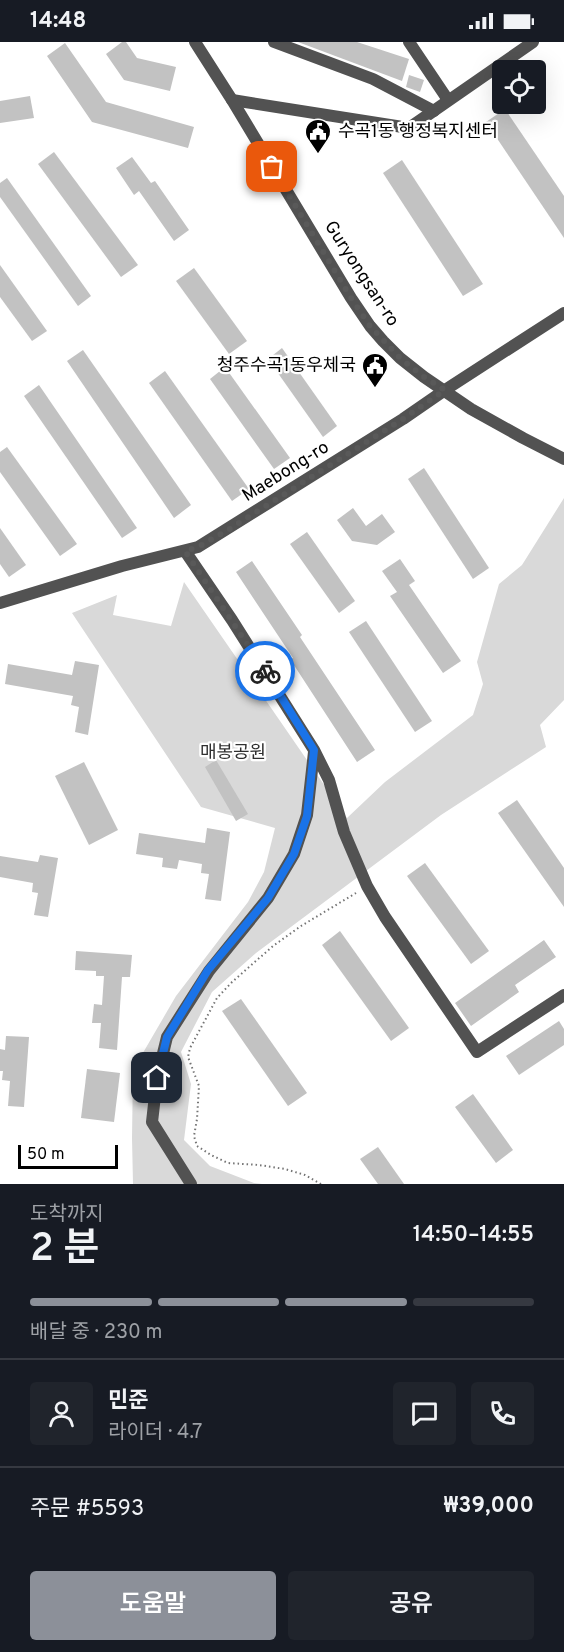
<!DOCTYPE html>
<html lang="ko">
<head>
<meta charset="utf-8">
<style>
  body { margin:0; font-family:Overpass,"Noto Sans KR",sans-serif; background:#20242c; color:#f1f3f6; height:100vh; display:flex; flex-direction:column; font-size:22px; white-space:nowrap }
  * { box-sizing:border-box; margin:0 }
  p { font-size:20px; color:#9ea1a6 }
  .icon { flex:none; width:33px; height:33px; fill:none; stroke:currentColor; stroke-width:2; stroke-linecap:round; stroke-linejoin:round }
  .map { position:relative; height:1142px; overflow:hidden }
  .drawer { display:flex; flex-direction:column; background:#171b24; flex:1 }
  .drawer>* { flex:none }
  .controls { position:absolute; left:492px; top:18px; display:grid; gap:12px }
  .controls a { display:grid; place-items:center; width:54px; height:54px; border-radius:6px; background:#171b24; box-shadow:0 6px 24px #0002; font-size:30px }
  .scale { position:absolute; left:18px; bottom:15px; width:100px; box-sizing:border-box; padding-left:6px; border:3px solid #000; border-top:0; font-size:16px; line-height:21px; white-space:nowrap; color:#000; -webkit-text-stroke:4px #fff; paint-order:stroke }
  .pin { position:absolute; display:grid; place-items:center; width:51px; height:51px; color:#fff; margin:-26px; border-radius:12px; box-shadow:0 3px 9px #0006 }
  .courier { position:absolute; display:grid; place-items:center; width:60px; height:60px; margin:-30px; border:4px solid #1a73e8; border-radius:50%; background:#fff; color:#222; box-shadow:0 2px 8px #0007 }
  .head em { font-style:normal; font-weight:600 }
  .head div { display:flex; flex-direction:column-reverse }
  .head { display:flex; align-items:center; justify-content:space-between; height:102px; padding:0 30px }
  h1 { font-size:39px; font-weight:600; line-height:45px }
  .bar { display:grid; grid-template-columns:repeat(4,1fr); gap:9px 6px; align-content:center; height:72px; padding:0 30px }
  .bar i { height:8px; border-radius:4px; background:#363941 }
  .bar .selected { background:#8c9099 }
  .bar p { grid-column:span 4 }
  .line { display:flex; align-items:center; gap:15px; padding:0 30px; border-top:2px solid #363941 }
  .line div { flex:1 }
  .round { display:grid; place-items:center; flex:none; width:63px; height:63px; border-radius:6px; background:#20242c }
  .cta { display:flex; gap:12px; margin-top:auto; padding:12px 30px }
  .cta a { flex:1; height:69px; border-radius:6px; background:#8c9099; color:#fff; font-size:24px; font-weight:600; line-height:69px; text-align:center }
  .cta a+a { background:#20242c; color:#f1f3f6 }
  .status { display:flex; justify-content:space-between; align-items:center; height:42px; padding:0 30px; background:#171b24; direction:ltr }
  .status svg { height:16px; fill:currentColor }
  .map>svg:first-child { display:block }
</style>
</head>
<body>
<div class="status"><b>14:48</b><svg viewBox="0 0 49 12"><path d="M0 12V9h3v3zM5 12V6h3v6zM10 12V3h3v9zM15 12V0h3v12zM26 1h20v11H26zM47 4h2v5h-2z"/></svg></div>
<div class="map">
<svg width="564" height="1142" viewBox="0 0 564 1142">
  <rect width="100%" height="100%" fill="#fff"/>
  <polygon fill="#d9d9d9" points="564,456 564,658 540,683 546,705 441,773 256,911 212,950 181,1010 191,1042 184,1098 210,1124 254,1141 262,1142 133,1142 132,1096 133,1028 176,954 248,860 264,830 275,786 201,765 72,571 117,553 113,573 171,584 184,540 347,776 385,740 473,673 483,642 477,620 499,542 522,523"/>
  <g fill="#c2c2c2">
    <polygon points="122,0 126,0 137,16 176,25 170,49 124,38 106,12"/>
    <polygon points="298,0 357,0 409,17 402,39"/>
    <polygon points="65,1 106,60 194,85 188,106 92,80 47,14"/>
    <polygon points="409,33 424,38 420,50 406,45"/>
    <polygon points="30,54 34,76 0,81 0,59"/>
    <polygon points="505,67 564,154 564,196 486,80"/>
    <polygon points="54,110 138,223 121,235 38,122"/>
    <polygon points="132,115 151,141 155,139 189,188 174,199 139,149 134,153 116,126"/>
    <polygon points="402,118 483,242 463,254 383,131"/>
    <polygon points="7,136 91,254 78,264 0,155 0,141"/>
    <polygon points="0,223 47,289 32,299 0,255"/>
    <polygon points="194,226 247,299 229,312 176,239"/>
    <polygon points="282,306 337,384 323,395 268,317"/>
    <polygon points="83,308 191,463 174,476 67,319"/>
    <polygon points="225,325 290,416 274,427 210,337"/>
    <polygon points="165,329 249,447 232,459 149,341"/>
    <polygon points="39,343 137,486 122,496 24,354"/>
    <polygon points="7,405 77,502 60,514 0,430 0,410"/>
    <polygon points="424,426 489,526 473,537 408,437"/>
    <polygon points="353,466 366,484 382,472 395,490 377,503 352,499 337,478"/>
    <polygon points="0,486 26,523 9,535 0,522"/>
    <polygon points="307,490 355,559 339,571 290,502"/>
    <polygon points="400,517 415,539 409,543 461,619 443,631 390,554 397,550 382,529"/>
    <polygon points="252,519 302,593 300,595 375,708 357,720 290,617 293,616 236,530"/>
    <polygon points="366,579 432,679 415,690 349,590"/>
    <polygon points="75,619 99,623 88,693 75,690 79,665 71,663 73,654 5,642 8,622 72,633"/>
    <polygon points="216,718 248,772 236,779 205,725"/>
    <polygon points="84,720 118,788 89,803 55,734"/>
    <polygon points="517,758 564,826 564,865 498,771"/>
    <polygon points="207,786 230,790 221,859 205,857 209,832 201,831 202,822 179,818 177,827 162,825 163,816 136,812 139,791 205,801"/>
    <polygon points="40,813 58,816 48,875 34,873 38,851 32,850 33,841 0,835 0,814 38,820"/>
    <polygon points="425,821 489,909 471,922 407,834"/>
    <polygon points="340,889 409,986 391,999 322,903"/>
    <polygon points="544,898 556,915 515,943 519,950 471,984 455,961"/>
    <polygon points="76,909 132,913 130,935 122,935 117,1008 99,1006 101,981 92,981 94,962 102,963 104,934 96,934 96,929 75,928"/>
    <polygon points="241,957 307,1051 288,1064 222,969"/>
    <polygon points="559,979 564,987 564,1003 519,1033 506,1014"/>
    <polygon points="6,994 29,995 24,1065 8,1064 10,1039 2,1038 3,1029 0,1029 0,1007 5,1008"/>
    <polygon points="87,1027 120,1031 114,1080 81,1076"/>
    <polygon points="473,1052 513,1108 496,1121 455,1065"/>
    <polygon points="378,1105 404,1142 378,1142 360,1117"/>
  </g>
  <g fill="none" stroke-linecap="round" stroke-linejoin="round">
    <polyline stroke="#747474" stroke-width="2" stroke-dasharray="1.5 3" stroke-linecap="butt" points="321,1142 305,1133 285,1127 259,1123 228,1121 211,1113 197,1104 194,1094 197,1077 199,1044 188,1015 190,1006 217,956 232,940 273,904 301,884 356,851"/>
    <g stroke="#525252" stroke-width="12">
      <polyline points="274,0 373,37 434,69"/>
      <polyline points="409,0 448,58"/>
      <polyline points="232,58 409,86 533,0"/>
      <polyline points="185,509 232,578 314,708 329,738 344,790 367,844 385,875 477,1010 564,953"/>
      <polyline points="0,561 122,524 198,505 403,377 445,348 564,271"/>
      <polyline points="191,1142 152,1080 157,1036 167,995 209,929 268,856 294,812 307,773 314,710"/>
    </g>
    <polyline stroke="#525252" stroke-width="12" points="195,0 232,58 351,256 370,284 383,299 400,316 424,335 471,367 523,396 564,417"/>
  </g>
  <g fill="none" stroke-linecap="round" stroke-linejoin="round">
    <polyline stroke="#595959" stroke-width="6" stroke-dasharray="0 10.8" points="265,629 185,509 198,505 228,488 403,377 445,348 424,335 400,316 370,284 351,256 272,125"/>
    <polyline stroke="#1a73e8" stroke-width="8" points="157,1036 167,995 208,928 268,856 294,812 307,774 314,708 265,629"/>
  </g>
  <defs>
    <symbol id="civic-pin" viewBox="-11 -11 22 30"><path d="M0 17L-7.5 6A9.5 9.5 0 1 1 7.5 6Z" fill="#000" stroke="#fff"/><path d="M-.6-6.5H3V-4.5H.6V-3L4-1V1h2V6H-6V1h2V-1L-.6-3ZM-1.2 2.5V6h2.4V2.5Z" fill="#fff"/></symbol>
  </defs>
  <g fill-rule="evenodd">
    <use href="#civic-pin" x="303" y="75" width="30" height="40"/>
    <use href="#civic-pin" x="360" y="309" width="30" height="40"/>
  </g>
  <g text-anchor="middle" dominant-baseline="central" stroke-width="4.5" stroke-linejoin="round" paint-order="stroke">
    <g font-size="18" fill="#000" stroke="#fff" text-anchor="start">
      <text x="338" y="90">수곡1동 행정복지센터</text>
      <text x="356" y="324" text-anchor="end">청주수곡1동우체국</text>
    </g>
    <g font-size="18" fill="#000" stroke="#fff">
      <text transform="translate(361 232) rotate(57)">Guryongsan-ro</text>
      <text transform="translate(286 430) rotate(-32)">Maebong-ro</text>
    </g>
    <g font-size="18" fill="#303030" stroke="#fff">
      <text x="233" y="711">매봉공원</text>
    </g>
  </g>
</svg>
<div class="controls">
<a><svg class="icon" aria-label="locate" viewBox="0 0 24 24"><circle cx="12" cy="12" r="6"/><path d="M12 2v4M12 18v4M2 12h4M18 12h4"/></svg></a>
</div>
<div class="scale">50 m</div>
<div class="pin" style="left:272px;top:125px;background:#ea580c"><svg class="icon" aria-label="bag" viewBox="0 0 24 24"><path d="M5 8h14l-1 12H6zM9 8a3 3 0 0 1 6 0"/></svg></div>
<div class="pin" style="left:157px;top:1036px;background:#1f2937"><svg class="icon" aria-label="home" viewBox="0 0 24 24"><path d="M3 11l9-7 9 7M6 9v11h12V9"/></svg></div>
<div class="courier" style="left:265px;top:629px"><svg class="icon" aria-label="bike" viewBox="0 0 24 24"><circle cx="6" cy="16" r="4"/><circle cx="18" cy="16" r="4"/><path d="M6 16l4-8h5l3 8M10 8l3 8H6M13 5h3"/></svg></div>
</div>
<section class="drawer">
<div class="head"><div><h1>2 분</h1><p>도착까지</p></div><em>14:50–14:55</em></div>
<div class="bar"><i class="selected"></i><i class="selected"></i><i class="selected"></i><i></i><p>배달 중 · 230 m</p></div>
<div class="line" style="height:108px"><a class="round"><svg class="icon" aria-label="person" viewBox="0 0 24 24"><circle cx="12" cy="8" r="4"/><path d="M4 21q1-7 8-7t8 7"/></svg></a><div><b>민준</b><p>라이더 · 4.7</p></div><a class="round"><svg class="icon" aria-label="chat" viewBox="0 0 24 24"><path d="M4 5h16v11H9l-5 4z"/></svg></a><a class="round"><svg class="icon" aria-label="phone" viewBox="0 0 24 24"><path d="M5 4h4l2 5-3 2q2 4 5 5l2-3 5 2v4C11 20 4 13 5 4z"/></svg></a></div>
<div class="line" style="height:78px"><div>주문 #5593</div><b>₩39,000</b></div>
<div class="cta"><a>도움말</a><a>공유</a></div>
</section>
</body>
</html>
